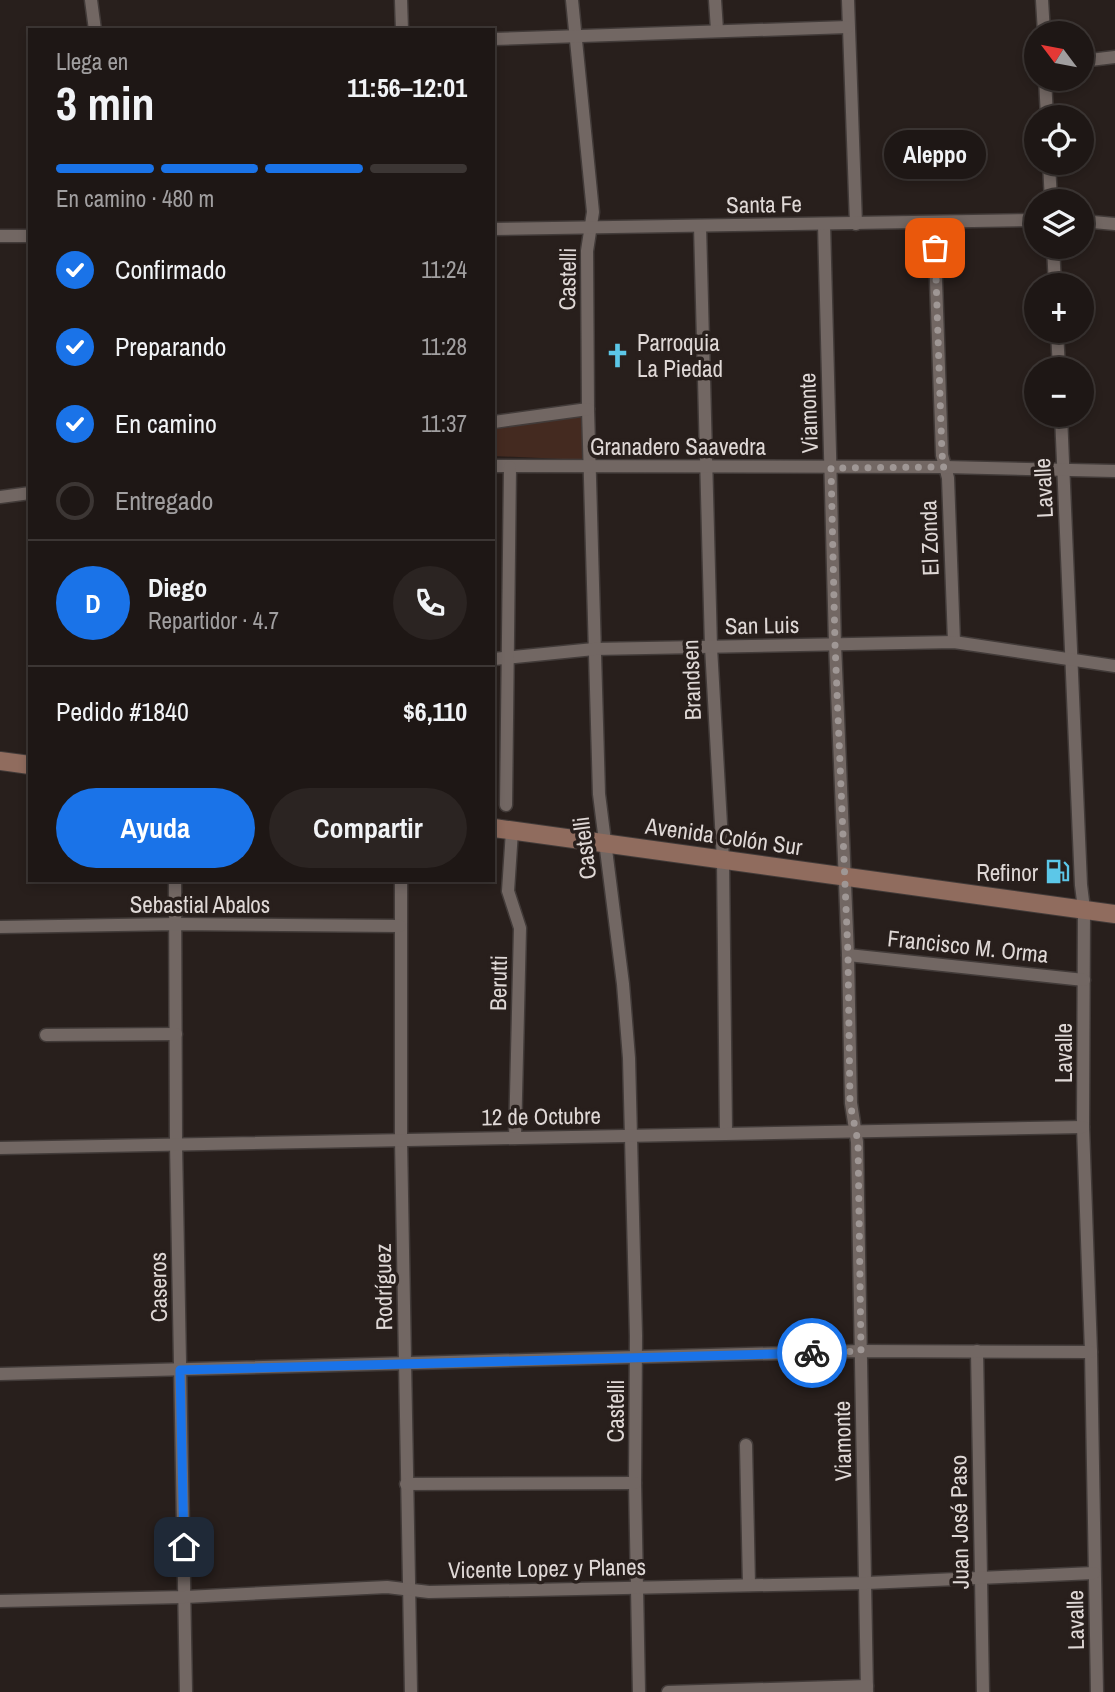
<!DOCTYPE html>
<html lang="es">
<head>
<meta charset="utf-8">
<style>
  body { margin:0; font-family:"Archivo Narrow",sans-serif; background:#2b2422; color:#f1f3f6; height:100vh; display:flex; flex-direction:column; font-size:26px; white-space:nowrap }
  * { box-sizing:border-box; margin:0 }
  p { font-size:23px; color:#a19fa0 }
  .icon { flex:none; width:38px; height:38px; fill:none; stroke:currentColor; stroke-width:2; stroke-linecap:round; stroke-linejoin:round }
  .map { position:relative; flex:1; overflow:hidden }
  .drawer { position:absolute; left:28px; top:28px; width:467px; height:854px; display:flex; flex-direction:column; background:#1e1715; border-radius:0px; box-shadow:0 4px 10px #0003,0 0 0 2px #3c3634 }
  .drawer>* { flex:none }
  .needle { width:46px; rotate:302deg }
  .buttons { position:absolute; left:1024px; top:21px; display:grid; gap:14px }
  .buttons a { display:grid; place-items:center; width:70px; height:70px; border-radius:50%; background:#1e1715; box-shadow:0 4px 10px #0003,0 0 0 2px #3c3634; font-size:35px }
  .pin { position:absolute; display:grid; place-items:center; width:60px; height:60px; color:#fff; margin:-30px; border-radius:14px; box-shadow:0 4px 10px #0006 }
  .courier { position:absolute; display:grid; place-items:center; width:70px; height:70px; margin:-35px; border:5px solid #1a73e8; border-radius:50%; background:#fff; color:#222; box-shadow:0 2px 9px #0007 }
  .bubble { position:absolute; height:49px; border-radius:24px; background:#1e1715; box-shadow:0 4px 10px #0003,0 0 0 2px #3c3634; font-size:23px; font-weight:700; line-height:49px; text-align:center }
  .overview em { font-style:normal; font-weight:700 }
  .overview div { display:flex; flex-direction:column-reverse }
  .overview { display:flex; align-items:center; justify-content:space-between; height:119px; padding:0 28px }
  h1 { font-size:46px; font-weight:700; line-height:52px }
  .bar { display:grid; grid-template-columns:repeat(4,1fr); gap:10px 7px; align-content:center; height:84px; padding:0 28px }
  .bar i { height:9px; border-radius:5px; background:#3c3634 }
  .bar .selected { background:#1a73e8 }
  .bar p { grid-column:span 4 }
  .line { display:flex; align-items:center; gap:18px; padding:0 28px; border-top:2px solid #3c3634 }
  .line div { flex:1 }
  .round { display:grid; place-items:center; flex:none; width:74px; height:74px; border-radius:37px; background:#2b2422 }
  ol { padding:0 28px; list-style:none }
  li { display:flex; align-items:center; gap:21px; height:77px }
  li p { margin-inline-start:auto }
  li .icon { padding:7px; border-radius:50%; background:#1a73e8; color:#fff; stroke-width:4 }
  li:last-child { color:#a19fa0 }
  li i { width:38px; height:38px; border:4px solid #3c3634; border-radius:50% }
  .button { display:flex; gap:14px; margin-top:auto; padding:14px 28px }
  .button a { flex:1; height:80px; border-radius:42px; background:#1a73e8; color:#fff; font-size:28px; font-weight:700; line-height:80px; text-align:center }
  .button a+a { background:#2b2422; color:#f1f3f6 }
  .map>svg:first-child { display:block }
</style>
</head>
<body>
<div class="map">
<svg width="1115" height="1692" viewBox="0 0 1115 1692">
  <rect width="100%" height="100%" fill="#281f1c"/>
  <polygon fill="#442a20" points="581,417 584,460 494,456 494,429"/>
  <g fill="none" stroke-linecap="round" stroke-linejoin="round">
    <defs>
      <g id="street">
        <polyline points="91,0 95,30"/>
        <polyline points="401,0 402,30"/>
        <polyline points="572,0 593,212 587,251 588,409 599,794 623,984 629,1058 636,1336 635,1483 639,1692"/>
        <polyline points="715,0 717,30"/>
        <polyline points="848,0 856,224"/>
        <polyline points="1042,0 1044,33"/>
        <polyline points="494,39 848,27"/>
        <polyline points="1082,61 1115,57"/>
        <polyline points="1045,79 1047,117"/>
        <polyline points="1049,163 1051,201"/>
        <polyline points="1082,221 1115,224"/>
        <polyline points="934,223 942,455 948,478 954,642"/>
        <polyline points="824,224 835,644 848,955 851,1103 857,1142 867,1692"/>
        <polyline points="700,226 711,647 723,860 726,1132"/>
        <polyline points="494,229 1036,220"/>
        <polyline points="0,236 30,236"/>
        <polyline points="1053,247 1055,285"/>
        <polyline points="1057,331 1059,369"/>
        <polyline points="1061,415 1081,885 1084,909 1083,1127 1091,1352 1097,1692"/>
        <polyline points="494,422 588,409"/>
        <polyline points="494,466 945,467 1115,471"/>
        <polyline points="0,497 30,493"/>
        <polyline points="494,659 594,649 954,642 1115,666"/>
        <polyline points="506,805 510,467"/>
        <polyline points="512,831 508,891 520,928 515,1138"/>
        <polyline points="175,880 176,1144 186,1692"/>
        <polyline points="401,880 401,1140 411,1692"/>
        <polyline points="0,927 176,924 400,926"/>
        <polyline points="848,955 1084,980"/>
        <polyline points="46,1035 176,1034"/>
        <polyline points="0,1148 1083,1127"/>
        <polyline points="977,1351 983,1692"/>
        <polyline points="0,1374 861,1351 1091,1352"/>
        <polyline points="746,1445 749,1585"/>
        <polyline points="406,1484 635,1483"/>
        <polyline points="0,1601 185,1597 387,1587 429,1592 867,1583 1094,1573"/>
        <polyline points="668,1692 867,1686"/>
      </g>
      <g id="secondary">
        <polyline points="0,761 30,765"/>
        <polyline points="494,828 1115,914"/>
      </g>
    </defs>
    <use href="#street" stroke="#423b39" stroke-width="15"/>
    <use href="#secondary" stroke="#423b39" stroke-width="20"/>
    <use href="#street" stroke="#726763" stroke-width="12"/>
    <use href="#secondary" stroke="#906c5e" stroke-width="18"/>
  </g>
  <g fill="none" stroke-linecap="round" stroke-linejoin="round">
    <polyline stroke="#9f9795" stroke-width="7" stroke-dasharray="0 12.6" points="812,1353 861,1351 858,1142 850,1103 848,955 835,644 831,468 945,467 942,455 935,248"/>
    <polyline stroke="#1a73e8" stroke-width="9" points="184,1547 180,1370 812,1353"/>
  </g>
  <defs>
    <symbol id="church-bare" viewBox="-9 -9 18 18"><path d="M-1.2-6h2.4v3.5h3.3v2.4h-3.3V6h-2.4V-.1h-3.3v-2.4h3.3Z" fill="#5cc7e8" stroke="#281f1c" stroke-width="2.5" paint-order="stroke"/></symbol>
    <symbol id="fuel-bare" viewBox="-9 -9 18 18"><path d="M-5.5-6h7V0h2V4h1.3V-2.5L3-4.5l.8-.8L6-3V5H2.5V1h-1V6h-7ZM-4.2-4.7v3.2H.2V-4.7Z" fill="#5cc7e8" stroke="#281f1c" stroke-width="2.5" paint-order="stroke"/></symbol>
  </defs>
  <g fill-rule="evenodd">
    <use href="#church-bare" x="600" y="338" width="35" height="35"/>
    <use href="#fuel-bare" x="1040" y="854" width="35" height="35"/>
  </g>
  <g text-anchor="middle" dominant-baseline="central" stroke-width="7" stroke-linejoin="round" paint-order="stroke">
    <g font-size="23" fill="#dfd8d6" stroke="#281f1c">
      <text transform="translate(764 204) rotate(-1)">Santa Fe</text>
      <text transform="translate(567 279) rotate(-89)">Castelli</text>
      <text transform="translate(808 413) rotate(-92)">Viamonte</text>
      <text x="678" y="446">Granadero Saavedra</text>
      <text transform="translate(1043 488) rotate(-93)">Lavalle</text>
      <text transform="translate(929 538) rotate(-92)">El Zonda</text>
      <text transform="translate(762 625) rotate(-1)">San Luis</text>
      <text transform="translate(691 680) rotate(-92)">Brandsen</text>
      <text transform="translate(724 836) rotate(8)">Avenida Colón Sur</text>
      <text transform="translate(584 848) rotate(-97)">Castelli</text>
      <text x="200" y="904">Sebastial Abalos</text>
      <text transform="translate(968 946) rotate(6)">Francisco M. Orma</text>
      <text transform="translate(498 983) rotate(-89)">Berutti</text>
      <text transform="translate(1063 1053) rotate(-90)">Lavalle</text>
      <text transform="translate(541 1116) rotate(-1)">12 de Octubre</text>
      <text transform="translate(158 1287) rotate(-91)">Caseros</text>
      <text transform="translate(383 1287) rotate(-91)">Rodríguez</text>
      <text transform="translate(615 1411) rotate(-90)">Castelli</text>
      <text transform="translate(842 1441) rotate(-91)">Viamonte</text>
      <text transform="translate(959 1522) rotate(-91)">Juan José Paso</text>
      <text transform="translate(547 1568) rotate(-1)">Vicente Lopez y Planes</text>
      <text transform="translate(1075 1620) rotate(-91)">Lavalle</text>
    </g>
    <g font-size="23" fill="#dfd8d6" stroke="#281f1c" text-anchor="start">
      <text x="637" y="342">Parroquia<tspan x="637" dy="26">La Piedad</tspan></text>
      <text x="1038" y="872" text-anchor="end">Refinor</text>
    </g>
  </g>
</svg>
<div class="buttons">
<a><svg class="needle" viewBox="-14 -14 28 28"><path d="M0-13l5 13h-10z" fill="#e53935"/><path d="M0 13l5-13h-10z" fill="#a19fa0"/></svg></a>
<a><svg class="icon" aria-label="locate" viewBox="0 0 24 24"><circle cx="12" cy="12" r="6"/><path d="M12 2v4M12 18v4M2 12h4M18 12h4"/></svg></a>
<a><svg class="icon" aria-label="layers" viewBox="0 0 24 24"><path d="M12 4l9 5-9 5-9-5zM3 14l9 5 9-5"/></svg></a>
<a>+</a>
<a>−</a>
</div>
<div class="pin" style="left:935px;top:248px;background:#ea580c"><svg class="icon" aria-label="bag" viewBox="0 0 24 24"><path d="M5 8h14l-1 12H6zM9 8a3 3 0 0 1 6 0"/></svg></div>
<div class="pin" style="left:184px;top:1547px;background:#1f2937"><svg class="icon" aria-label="home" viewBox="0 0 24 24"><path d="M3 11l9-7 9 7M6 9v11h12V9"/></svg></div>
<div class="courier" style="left:812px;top:1353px"><svg class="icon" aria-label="bike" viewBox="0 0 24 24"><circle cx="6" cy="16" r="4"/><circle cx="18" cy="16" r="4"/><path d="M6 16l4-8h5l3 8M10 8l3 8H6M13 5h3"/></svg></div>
<div class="bubble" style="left:884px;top:130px;width:102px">Aleppo</div>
<section class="drawer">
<div class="overview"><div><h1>3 min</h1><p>Llega en</p></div><em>11:56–12:01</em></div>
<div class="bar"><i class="selected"></i><i class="selected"></i><i class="selected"></i><i></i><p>En camino · 480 m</p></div>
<ol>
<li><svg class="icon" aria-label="check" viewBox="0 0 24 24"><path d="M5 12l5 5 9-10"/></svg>Confirmado<p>11:24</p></li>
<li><svg class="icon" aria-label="check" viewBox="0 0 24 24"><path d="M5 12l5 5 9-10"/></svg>Preparando<p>11:28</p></li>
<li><svg class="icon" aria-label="check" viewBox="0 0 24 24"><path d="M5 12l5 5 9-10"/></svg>En camino<p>11:37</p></li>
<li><i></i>Entregado</li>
</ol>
<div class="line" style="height:126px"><b class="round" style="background:#1a73e8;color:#fff">D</b><div><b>Diego</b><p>Repartidor · 4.7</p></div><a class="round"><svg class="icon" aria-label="phone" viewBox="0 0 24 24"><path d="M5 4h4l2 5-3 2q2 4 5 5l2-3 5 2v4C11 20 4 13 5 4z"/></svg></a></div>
<div class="line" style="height:91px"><div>Pedido #1840</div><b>$6,110</b></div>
<div class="button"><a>Ayuda</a><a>Compartir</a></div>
</section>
</div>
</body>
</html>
